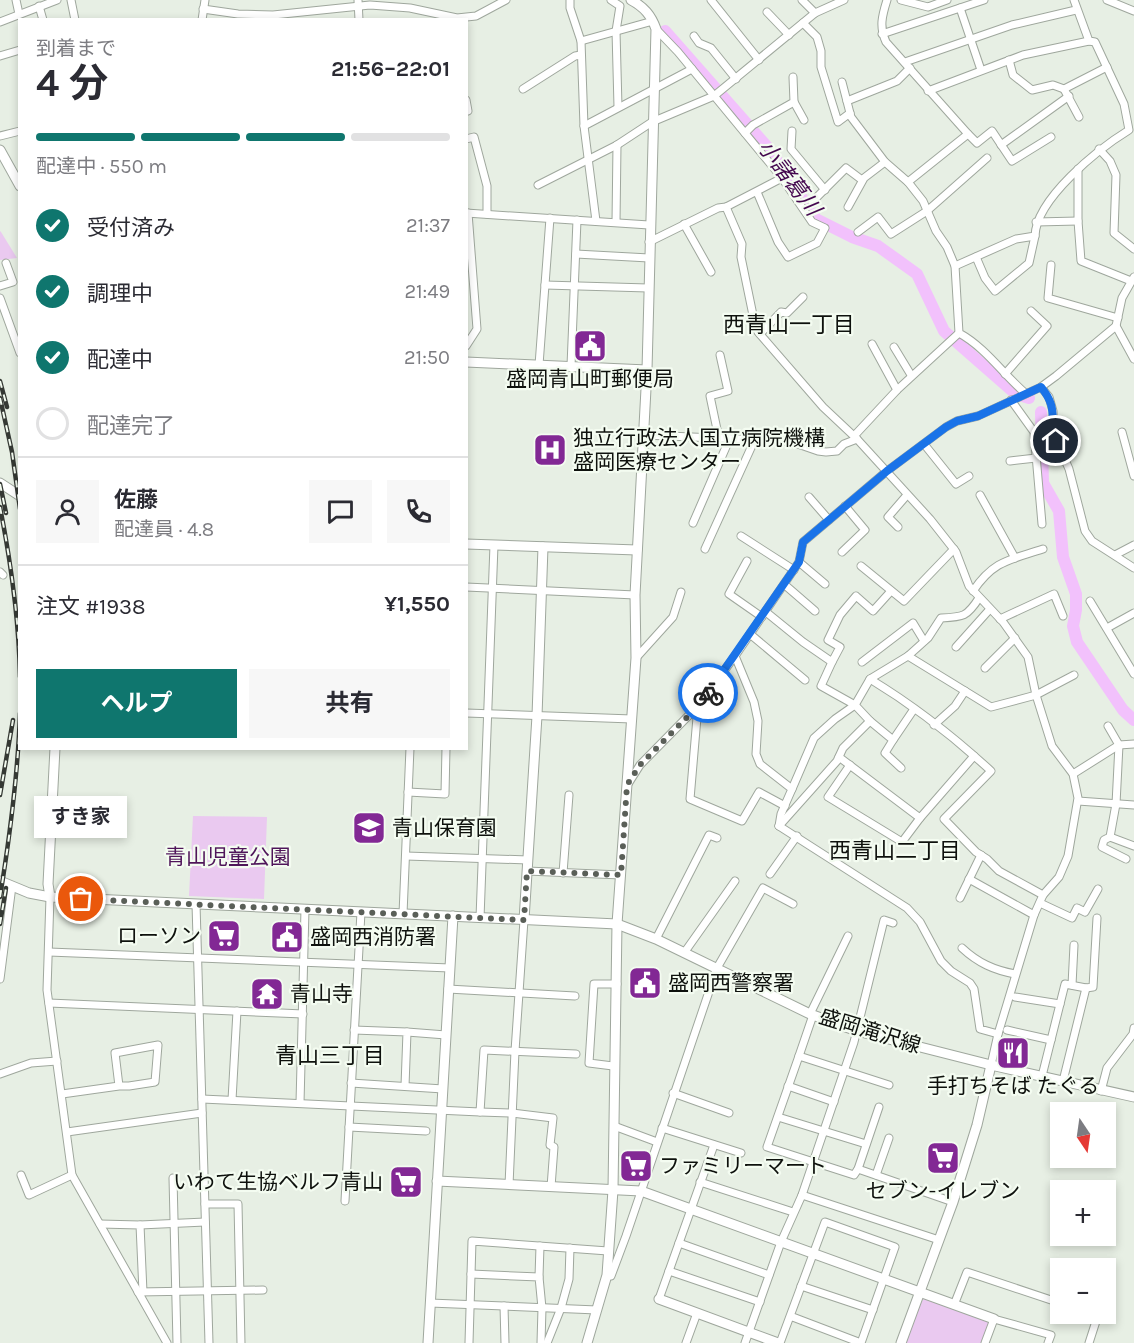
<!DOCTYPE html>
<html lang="ja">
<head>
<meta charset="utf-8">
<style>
  body { margin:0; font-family:Karla,"Noto Sans JP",sans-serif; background:#f7f7f7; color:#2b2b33; height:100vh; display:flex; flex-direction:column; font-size:22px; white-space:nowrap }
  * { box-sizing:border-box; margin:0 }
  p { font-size:20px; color:#7c7c81 }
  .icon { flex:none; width:33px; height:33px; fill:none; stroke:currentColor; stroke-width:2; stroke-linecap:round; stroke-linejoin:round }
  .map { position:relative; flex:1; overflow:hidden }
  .drawer { position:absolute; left:18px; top:18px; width:450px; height:732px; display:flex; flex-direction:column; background:#fff; border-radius:0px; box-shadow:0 3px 9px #0003 }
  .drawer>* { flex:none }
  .needle { width:39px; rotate:167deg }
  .buttons { position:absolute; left:1050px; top:1102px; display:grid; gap:12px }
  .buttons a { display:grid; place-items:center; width:66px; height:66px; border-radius:0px; background:#fff; box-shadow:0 3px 9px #0003; font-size:30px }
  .pin { position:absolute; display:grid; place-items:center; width:51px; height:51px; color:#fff; margin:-26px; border:3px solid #fff; border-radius:50%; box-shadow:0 2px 6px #0007 }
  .courier { position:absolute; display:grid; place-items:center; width:60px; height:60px; margin:-30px; border:4px solid #1a73e8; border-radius:50%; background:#fff; color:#222; box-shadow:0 2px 8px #0007 }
  .bubble { position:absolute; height:42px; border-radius:0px; background:#fff; box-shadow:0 3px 9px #0003; font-size:20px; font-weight:700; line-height:42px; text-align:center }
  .head em { font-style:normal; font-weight:700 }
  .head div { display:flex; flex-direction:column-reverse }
  .head { display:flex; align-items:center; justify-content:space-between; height:102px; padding:0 18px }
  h1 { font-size:39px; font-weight:700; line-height:45px }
  .bar { display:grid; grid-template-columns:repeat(4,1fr); gap:9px 6px; align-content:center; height:72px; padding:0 18px }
  .bar i { height:8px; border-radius:4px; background:#e1e1e2 }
  .bar .active { background:#0f766e }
  .bar p { grid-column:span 4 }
  .line { display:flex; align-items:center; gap:15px; padding:0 18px; border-top:2px solid #e1e1e2 }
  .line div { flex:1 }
  .round { display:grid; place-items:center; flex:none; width:63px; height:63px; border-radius:0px; background:#f7f7f7 }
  ol { padding:0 18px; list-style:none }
  li { display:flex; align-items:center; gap:18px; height:66px }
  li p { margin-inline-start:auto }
  li .icon { padding:6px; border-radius:50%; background:#0f766e; color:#fff; stroke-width:4 }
  li:last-child { color:#7c7c81 }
  li i { width:33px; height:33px; border:3px solid #e1e1e2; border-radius:50% }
  .cta { display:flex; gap:12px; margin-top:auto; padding:12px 18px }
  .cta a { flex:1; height:69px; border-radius:0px; background:#0f766e; color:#fff; font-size:24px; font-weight:700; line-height:69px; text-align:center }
  .cta a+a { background:#f7f7f7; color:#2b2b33 }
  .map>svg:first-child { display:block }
</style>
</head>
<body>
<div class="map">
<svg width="1134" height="1343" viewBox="0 0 1134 1343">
  <rect width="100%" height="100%" fill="#e7efe4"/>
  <g fill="#eac9f0">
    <polygon points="0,231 1,232 17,258 0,260"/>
    <polygon points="193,816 267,817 264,899 189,896"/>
    <polygon points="923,1299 990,1321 983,1343 905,1343"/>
  </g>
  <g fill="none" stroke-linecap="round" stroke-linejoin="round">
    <g stroke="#f2c1fc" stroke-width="12">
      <polyline points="665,31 769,149 816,219 852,237 878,246 917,274 944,331 1016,394 1029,398"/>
      <polyline points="1041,412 1043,483 1059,511 1063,557 1076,594 1076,610 1073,626 1077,642 1123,710 1134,720"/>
    </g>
    <defs>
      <g id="street">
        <polyline points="16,0 19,14"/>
        <polyline points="71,0 75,20"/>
        <polyline points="358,0 359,20"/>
        <polyline points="570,0 570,8 581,41 584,126 596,221"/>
        <polyline points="611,0 620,6 616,31 618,107"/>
        <polyline points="711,0 759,60"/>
        <polyline points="802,0 815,13"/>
        <path d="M887,0C882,16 879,27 886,42L968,134L908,182L923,201L936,231L947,247L955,266L959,333C986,348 1002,373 1025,393"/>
        <polyline points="901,0 928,7 947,0"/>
        <polyline points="1107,0 1134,11"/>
        <polyline points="39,6 43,20"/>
        <polyline points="960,8 981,70"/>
        <polyline points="203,9 238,14 273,15 370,5 410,8 457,18 476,16 506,0"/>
        <polyline points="767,12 789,35"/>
        <polyline points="202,20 205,0"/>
        <polyline points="0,22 57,0"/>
        <polyline points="803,23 817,37 821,51 821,67 838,122 850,113"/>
        <polyline points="882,34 984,0"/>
        <polyline points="694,36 699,43 711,48 736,79"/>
        <polyline points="581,41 653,21"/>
        <polyline points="0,56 20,50"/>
        <polyline points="1009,60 1013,75 1032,90 1053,85 1064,89"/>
        <polyline points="905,62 1012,25 1076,10"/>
        <polyline points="842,82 851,117 885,162 908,182"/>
        <polyline points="523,89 575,56 581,55"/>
        <polyline points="928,91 1023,55 1089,41"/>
        <polyline points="466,100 468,111"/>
        <polyline points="847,101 897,81 910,68"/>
        <polyline points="794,102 804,120"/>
        <polyline points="1079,117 1064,89 1107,67"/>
        <polyline points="584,126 692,69"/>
        <polyline points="792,131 791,149 825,190"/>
        <polyline points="745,133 753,125 794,102 793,77"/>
        <polyline points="968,134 977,143 992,131 1012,161 1051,137"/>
        <polyline points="0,136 20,131"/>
        <polyline points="466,139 474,137 487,186 487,214"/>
        <polyline points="1001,145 1069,96"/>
        <polyline points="1099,149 1110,161 1116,175 1114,233 1134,249"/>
        <polyline points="1078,169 1078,221 1081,261 1131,281"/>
        <polyline points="538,185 617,145 652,122 714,96 815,13 844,0"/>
        <polyline points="757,192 778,242 788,257 817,243 825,228 812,222 782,178"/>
        <polyline points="812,202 846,168 862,180"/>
        <polyline points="726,207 742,244 741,257 754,320 758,332 823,407 857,439 930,519 956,552 969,586 1003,622 1028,657 1036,695 1052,746 1073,774 1078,798 1068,856 1059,877 1043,895 1034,915 998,1034 991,1065"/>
        <polyline points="848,207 864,178 885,162"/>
        <polyline points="466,213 649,225"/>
        <polyline points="616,222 617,145"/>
        <polyline points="1036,222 1078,221"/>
        <polyline points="684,224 711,272"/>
        <polyline points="858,232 878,217 891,234 927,211 987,158"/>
        <polyline points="649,242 718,208 726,207 782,178 678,52 656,29"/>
        <polyline points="576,254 649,258"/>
        <polyline points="976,257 985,278 995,291 1029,263 1035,236"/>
        <polyline points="1051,265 1048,298 1118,318"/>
        <path d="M955,266L1016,239L1035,236C1036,199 1098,149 1129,130L1124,104L1095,42L1089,41L1074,0"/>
        <polyline points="545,285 648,288"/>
        <polyline points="0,286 13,282 6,263"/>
        <polyline points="0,298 20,353"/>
        <polyline points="1116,326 1134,359"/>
        <polyline points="760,334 781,312 787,313 803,297"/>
        <polyline points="466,346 477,329 468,213"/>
        <polyline points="894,347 911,375"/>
        <polyline points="539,365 550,218"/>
        <polyline points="571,366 577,220"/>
        <polyline points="1005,374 1047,326 1031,311"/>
        <polyline points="1041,387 1049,397 1053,411 1054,435 1069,469 1085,531 1092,541 1134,568"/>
        <polyline points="897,390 959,333"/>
        <polyline points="1011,400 1034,432 1042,524"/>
        <polyline points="1122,432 1134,476"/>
        <polyline points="644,435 789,441 818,451 826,452 837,451 844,444 857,439"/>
        <polyline points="854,436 897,390 872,344"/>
        <polyline points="719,439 710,396 728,391 720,355"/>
        <polyline points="924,444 956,484 969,476"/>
        <polyline points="1010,461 1036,458"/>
        <polyline points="980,495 1015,558"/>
        <polyline points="809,497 829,520"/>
        <polyline points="693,523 729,440"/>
        <polyline points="898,527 888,517 907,495"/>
        <polyline points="741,536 794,570"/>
        <polyline points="705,549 755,439"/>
        <polyline points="842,552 865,530 845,506"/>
        <polyline points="1115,555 1134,545"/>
        <polyline points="747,561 729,594 762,617"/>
        <polyline points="799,562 825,584"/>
        <polyline points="861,566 904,601 954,549"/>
        <polyline points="0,572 3,575"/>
        <polyline points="785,585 815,611"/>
        <polyline points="466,587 635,595"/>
        <path d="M973,591C994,560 1010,560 1043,549"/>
        <polyline points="1090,601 1134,674"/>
        <polyline points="766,612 803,642 832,662 840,647 828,640 840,615 856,596 873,611 891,591"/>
        <polyline points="1000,619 1054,594 1063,616"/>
        <polyline points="1107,628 1134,613"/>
        <polyline points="750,634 805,680"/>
        <polyline points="956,647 990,609"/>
        <polyline points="735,656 754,702 758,721 756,754 760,764 792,789 781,814 779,826"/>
        <polyline points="908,656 991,707 1036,695 1074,675"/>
        <polyline points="636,658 673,617 681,592"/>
        <polyline points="862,662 913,623 924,641"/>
        <polyline points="985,668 1015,638"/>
        <path d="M870,679C913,705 954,737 991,771L944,819L976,852L987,859L999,871L1043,895"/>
        <polyline points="698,706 690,799 742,821 759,792 785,806"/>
        <polyline points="466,713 632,719"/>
        <polyline points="870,721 893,740 885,753 901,768"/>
        <polyline points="934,725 955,706 965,691"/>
        <polyline points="1108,726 1119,745 1116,804 1110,837 1104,840 1102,847 1126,859"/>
        <polyline points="893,740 914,709"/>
        <polyline points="839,757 920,818 974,756"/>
        <polyline points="850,765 828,797 902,842 920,818"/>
        <polyline points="1073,774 1119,745 1134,744"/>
        <polyline points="628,784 640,765 698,706 735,656 799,562 803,542 887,471 946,427 957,421 978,416 1041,387 1056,376 1116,326 1122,298 1134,277"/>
        <polyline points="792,789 814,738 835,719 855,705 821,686 832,662"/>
        <polyline points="408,792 445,794 446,748"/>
        <polyline points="1078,801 1134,805"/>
        <path d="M779,826L837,761L843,748L870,721L855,705L870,679L908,656L928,638L941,618C963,617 967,617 979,598"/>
        <polyline points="779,826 907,908 920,922 941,961 951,971 970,983 974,989 980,1029 998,1034"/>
        <polyline points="1110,837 1134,846"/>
        <polyline points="406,856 528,860"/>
        <polyline points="527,871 621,875"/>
        <polyline points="563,873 569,795"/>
        <polyline points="770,874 797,836"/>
        <polyline points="969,879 1034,915"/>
        <polyline points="50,897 47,990 72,1175 167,1343"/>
        <polyline points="960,898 981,855"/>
        <polyline points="1040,903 1072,918 1077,908 1085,912 1098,889"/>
        <polyline points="196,904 209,1343"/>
        <polyline points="403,914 410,748"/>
        <polyline points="480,918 494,545"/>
        <polyline points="656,939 709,835 717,838"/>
        <path d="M962,948C978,963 994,970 1015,974"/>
        <polyline points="49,952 450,968"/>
        <polyline points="684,953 735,881"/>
        <polyline points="0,979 12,886"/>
        <polyline points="1072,985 1074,945"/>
        <polyline points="448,989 575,996"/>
        <polyline points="1015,997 1060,1004"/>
        <polyline points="49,1003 303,1014"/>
        <polyline points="810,1014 848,936"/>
        <polyline points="354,1030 407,1032 405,1086"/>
        <polyline points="1007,1030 1051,1040"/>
        <polyline points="407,1032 446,1035"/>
        <polyline points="799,1056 813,1015"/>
        <polyline points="613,1066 589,1063 594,984 617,984"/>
        <polyline points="0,1074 31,1063 57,1061"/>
        <polyline points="1042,1076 1065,984 1086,988 1093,987 1097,918"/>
        <polyline points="1063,1081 1086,988"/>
        <polyline points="351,1083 443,1089"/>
        <polyline points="788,1086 834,1102"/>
        <polyline points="1101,1091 1107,1068 1133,1034 1134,1028"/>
        <polyline points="673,1093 729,1113"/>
        <polyline points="62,1094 119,1086 115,1053 158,1045 155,1082 129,1086 119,1086"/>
        <polyline points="202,1099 480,1112 484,1050 576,1054"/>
        <polyline points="232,1100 237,1011"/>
        <polyline points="300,1103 305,909"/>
        <polyline points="879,1107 858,1169 953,1202"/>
        <polyline points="480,1112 512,1113 553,1118 550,1145 554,1147 551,1187"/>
        <polyline points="778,1117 866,1144"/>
        <polyline points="614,1126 657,1142"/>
        <polyline points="349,1127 426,1131"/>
        <polyline points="662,1128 741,1153"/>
        <polyline points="67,1132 202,1113"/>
        <polyline points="858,1169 854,1175 767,1147 799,1056 889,1085"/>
        <polyline points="21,1175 29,1195 72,1175"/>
        <polyline points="876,1175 889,1138"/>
        <polyline points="173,1178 177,1343"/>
        <polyline points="700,1182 793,1212"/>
        <polyline points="509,1185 515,1051 524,920"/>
        <polyline points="802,1195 939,1240"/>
        <polyline points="345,1201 361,912"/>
        <polyline points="205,1204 238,1204 241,1343"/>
        <polyline points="100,1224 140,1225 143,1292"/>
        <polyline points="140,1225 205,1222"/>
        <polyline points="679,1243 769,1275"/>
        <polyline points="669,1271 760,1302"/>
        <polyline points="471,1274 539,1277 542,1308 541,1343"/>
        <polyline points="607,1275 611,1276 626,1236 717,968 763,888 793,904"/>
        <polyline points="539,1277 540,1246"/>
        <polyline points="801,1286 873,1310"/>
        <polyline points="138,1292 263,1290"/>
        <polyline points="659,1299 714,1145"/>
        <polyline points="430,1303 597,1310"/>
        <polyline points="954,1305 967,1272 1060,1303"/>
        <polyline points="504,1306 505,1343"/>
        <polyline points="469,1343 472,1241 608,1251"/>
        <polyline points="547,1343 561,1308 569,1279 570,1248"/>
        <polyline points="686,1343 697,1313"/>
        <polyline points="745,1343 781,1242 802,1195 854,1042 884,920 893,923"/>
        <path d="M780,1343C795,1303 810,1262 825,1222L895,1247L861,1343L790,1316"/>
        <polyline points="985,1343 994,1319 1051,1335 1048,1343"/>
        <polyline points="1089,1343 1098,1315 1094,1314"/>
      </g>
      <g id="secondary">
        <polyline points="0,150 20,186"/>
        <polyline points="466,362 647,370"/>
        <polyline points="0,483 20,496"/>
        <polyline points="466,544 637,550"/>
        <polyline points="0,881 29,893 50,897 617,924 656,939 810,1014 857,1031 991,1065 1134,1097"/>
        <polyline points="50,897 48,884 55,748"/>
        <polyline points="524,920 537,716 543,547"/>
        <polyline points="437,1181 641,1191 994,1319"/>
        <polyline points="659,1299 778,1343"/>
        <polyline points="428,1343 453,916"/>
        <path d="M587,1343L607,1275L613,1190L617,924L636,658L635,595L647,370L656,29C651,15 644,7 631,0"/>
        <polyline points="901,1343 953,1202 977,1125 991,1065"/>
      </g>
    </defs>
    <use href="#street" stroke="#9fa79d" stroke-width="9"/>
    <use href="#secondary" stroke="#9fa79d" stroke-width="11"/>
    <use href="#street" stroke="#fff" stroke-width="7"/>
    <use href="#secondary" stroke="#fff" stroke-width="9"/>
    <defs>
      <g id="rail">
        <polyline points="0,381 7,407"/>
        <polyline points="0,398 12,452 20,509"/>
        <polyline points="0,484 6,513"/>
        <path d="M0,507C11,563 19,620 20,677"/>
        <polyline points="0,795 13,720"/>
        <path d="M0,897C10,835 18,775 20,713"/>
        <polyline points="0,924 6,888"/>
      </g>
    </defs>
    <use href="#rail" stroke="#353934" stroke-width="4.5"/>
    <use href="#rail" stroke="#f4fcf1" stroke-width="2" stroke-dasharray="7" stroke-linecap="butt"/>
  </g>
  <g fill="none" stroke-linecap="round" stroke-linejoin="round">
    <polyline stroke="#5a5f58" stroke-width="6" stroke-dasharray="0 10.8" points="81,899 524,920 527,871 621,875 627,785 640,765 698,706 708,693"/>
    <path stroke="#1a73e8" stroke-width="8" d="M708,693L799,562L803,542L887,471L946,427L957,421L978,416L1041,387C1059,409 1049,418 1056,441"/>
  </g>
  <defs>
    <symbol id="civic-square" viewBox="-11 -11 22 22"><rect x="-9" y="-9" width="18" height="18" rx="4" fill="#822894" stroke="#f4fcf1"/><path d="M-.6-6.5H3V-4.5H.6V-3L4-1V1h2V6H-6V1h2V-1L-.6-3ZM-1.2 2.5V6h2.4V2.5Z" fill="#fff"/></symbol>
    <symbol id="hospital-square" viewBox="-11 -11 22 22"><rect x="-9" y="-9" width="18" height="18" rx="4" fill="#822894" stroke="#f4fcf1"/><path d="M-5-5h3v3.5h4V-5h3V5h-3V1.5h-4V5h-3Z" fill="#fff"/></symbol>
    <symbol id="school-square" viewBox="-11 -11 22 22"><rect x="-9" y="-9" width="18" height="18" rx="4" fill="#822894" stroke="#f4fcf1"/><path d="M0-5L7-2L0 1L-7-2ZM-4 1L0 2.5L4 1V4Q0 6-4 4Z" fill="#fff"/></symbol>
    <symbol id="supermarket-square" viewBox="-11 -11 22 22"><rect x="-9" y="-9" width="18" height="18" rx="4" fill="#822894" stroke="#f4fcf1"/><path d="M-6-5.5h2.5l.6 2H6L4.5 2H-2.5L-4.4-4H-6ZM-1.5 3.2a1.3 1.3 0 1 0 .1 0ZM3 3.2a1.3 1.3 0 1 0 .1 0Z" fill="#fff"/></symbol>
    <symbol id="temple-square" viewBox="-11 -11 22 22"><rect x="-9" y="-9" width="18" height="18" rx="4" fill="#822894" stroke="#f4fcf1"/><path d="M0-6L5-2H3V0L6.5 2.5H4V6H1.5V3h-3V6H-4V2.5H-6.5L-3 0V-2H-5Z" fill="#fff"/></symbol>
    <symbol id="restaurant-square" viewBox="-11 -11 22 22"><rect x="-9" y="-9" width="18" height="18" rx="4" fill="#822894" stroke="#f4fcf1"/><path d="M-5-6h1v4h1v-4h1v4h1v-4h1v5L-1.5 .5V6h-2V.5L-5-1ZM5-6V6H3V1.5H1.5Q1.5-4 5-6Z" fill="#fff"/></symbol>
  </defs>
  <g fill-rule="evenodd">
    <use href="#civic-square" x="571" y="327" width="38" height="38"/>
    <use href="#hospital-square" x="531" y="431" width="38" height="38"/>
    <use href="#school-square" x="350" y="809" width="38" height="38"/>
    <use href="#supermarket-square" x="205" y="917" width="38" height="38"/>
    <use href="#civic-square" x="268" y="918" width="38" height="38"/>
    <use href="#civic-square" x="626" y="964" width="38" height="38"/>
    <use href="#temple-square" x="248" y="975" width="38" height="38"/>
    <use href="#restaurant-square" x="994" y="1034" width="38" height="38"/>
    <use href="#supermarket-square" x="924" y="1139" width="38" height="38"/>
    <use href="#supermarket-square" x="617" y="1147" width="38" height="38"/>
    <use href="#supermarket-square" x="387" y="1163" width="38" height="38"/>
  </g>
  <g text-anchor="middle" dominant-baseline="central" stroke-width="4.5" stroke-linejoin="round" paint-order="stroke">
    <g font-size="21" fill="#0e110d" stroke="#f4fcf1" text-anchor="start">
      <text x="590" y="379" text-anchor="middle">盛岡青山町郵便局</text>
      <text x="573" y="438">独立行政法人国立病院機構<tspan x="573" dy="24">盛岡医療センター</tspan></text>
      <text x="392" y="828">青山保育園</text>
      <text x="201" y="936" text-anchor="end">ローソン</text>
      <text x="310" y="937">盛岡西消防署</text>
      <text x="668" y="983">盛岡西警察署</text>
      <text x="290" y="994">青山寺</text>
      <text x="1013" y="1086" text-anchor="middle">手打ちそば たぐる</text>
      <text x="659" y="1166">ファミリーマート</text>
      <text x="383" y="1182" text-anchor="end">いわて生協ベルフ青山</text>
      <text x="943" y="1191" text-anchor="middle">セブン-イレブン</text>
    </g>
    <g font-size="21" fill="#4f155a" stroke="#f4fcf1">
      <text x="228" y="857">青山児童公園</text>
    </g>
    <g font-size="21" fill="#0e110d" stroke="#f4fcf1">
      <text transform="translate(870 1031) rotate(17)">盛岡滝沢線</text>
    </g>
    <g font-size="22" font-style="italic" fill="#43064e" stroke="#f4fcf1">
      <text transform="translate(789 178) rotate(53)">小諸葛川</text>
    </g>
    <g font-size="22" fill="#0e110d" stroke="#f4fcf1">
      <text x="789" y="325">西青山一丁目</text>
      <text x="895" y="851">西青山二丁目</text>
      <text x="330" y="1056">青山三丁目</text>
    </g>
  </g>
</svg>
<div class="buttons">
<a><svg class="needle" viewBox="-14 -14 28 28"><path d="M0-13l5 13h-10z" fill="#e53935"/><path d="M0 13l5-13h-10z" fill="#7c7c81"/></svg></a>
<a>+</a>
<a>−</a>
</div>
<div class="pin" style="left:81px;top:899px;background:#ea580c"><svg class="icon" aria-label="bag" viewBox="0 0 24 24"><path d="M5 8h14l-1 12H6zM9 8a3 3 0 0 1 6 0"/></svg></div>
<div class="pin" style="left:1056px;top:441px;background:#1f2937"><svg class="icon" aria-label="home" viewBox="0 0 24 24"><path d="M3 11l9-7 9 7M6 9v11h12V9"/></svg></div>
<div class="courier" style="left:708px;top:693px"><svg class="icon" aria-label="bike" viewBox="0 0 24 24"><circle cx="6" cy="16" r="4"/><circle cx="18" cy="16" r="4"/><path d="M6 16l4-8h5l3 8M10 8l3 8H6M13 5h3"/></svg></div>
<div class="bubble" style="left:34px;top:796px;width:93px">すき家</div>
<section class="drawer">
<div class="head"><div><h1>4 分</h1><p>到着まで</p></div><em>21:56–22:01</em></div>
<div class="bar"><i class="active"></i><i class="active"></i><i class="active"></i><i></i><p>配達中 · 550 m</p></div>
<ol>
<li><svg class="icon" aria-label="check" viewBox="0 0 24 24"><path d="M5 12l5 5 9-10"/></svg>受付済み<p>21:37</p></li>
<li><svg class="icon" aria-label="check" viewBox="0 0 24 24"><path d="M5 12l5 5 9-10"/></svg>調理中<p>21:49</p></li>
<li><svg class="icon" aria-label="check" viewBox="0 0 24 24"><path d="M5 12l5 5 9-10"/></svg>配達中<p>21:50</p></li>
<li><i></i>配達完了</li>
</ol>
<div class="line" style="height:108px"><a class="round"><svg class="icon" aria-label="person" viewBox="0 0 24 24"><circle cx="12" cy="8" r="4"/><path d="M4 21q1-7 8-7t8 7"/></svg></a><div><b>佐藤</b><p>配達員 · 4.8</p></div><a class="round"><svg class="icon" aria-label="chat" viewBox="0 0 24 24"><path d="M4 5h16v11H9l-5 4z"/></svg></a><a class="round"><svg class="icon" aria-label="phone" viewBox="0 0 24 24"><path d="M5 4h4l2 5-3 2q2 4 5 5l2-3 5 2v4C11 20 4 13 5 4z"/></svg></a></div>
<div class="line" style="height:78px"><div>注文 #1938</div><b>¥1,550</b></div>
<div class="cta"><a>ヘルプ</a><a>共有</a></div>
</section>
</div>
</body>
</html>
